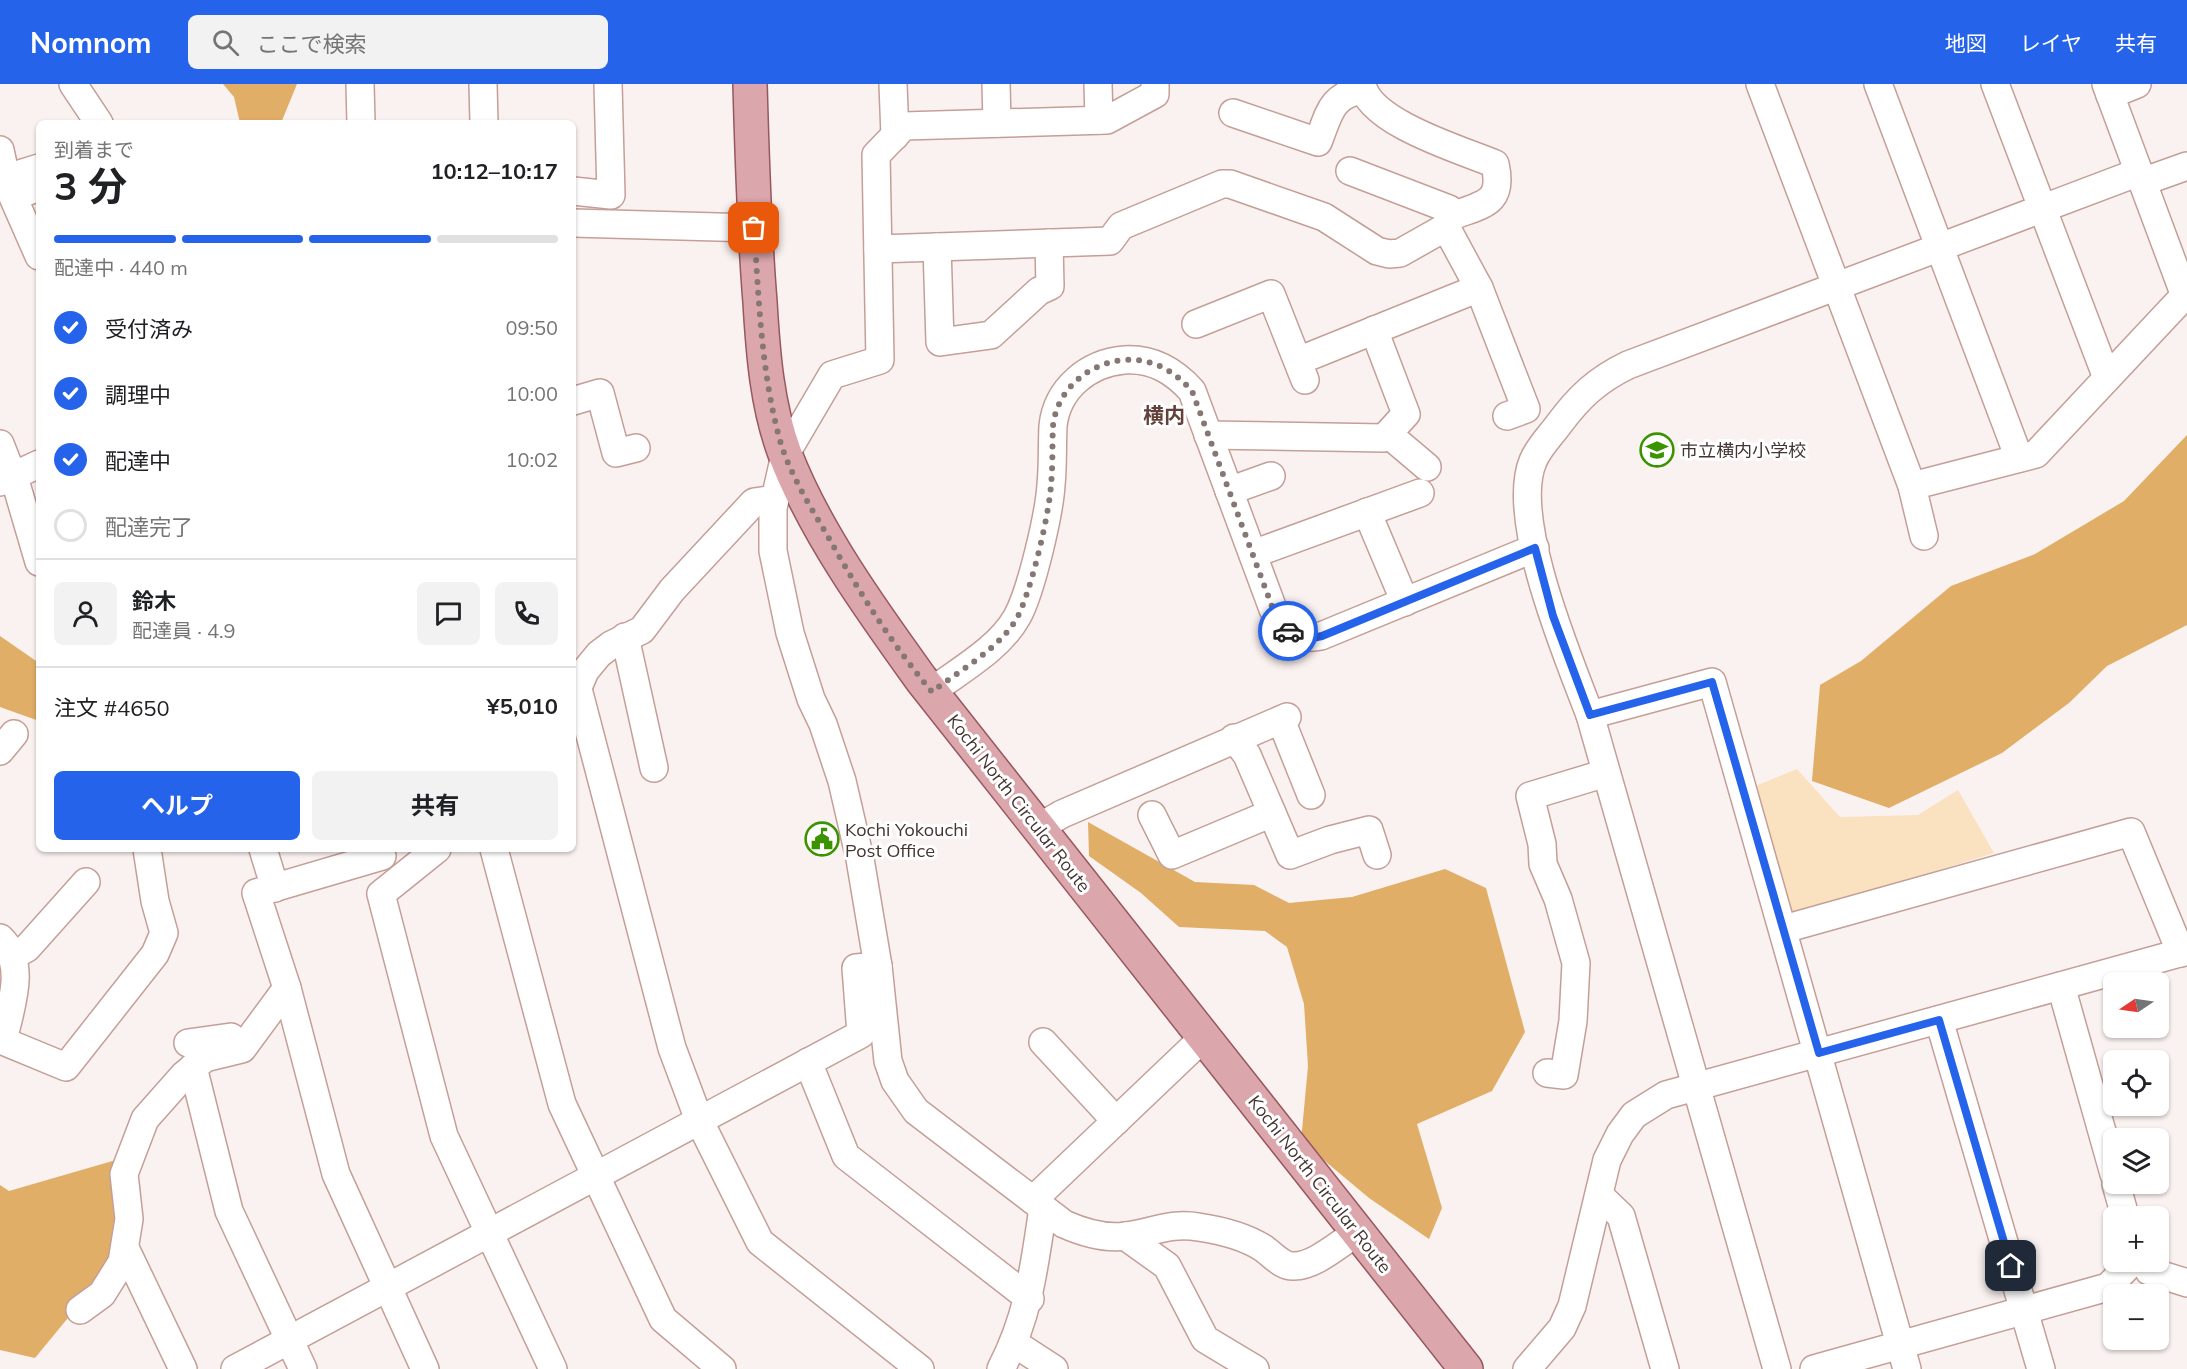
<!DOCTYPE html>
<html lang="ja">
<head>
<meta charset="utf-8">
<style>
  body { margin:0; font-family:Mulish,"Noto Sans JP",sans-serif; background:#f2f2f2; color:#202124; height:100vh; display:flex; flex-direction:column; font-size:22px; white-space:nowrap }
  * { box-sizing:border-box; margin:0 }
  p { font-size:20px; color:#757577 }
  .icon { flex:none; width:33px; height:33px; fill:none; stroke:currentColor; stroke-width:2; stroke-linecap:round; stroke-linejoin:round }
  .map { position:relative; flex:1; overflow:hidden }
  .side { position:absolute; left:36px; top:36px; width:540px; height:732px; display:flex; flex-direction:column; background:#fff; border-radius:9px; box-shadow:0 2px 4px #0004 }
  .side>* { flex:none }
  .needle { width:39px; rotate:257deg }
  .buttons { position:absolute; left:2103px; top:888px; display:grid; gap:12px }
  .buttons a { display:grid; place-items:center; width:66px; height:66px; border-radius:9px; background:#fff; box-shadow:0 2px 4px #0004; font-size:30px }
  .pin { position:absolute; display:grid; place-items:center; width:51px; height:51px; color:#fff; margin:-26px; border-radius:12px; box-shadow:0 3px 9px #0006 }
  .courier { position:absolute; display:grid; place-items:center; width:60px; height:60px; margin:-30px; border:4px solid #2563eb; border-radius:50%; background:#fff; color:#222; box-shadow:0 2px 8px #0007 }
  .overview em { font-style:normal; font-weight:700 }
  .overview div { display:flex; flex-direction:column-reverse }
  .overview { display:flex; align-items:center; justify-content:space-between; height:102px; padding:0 18px }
  h1 { font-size:39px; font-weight:700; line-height:45px }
  .bar { display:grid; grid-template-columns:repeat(4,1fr); gap:9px 6px; align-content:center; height:72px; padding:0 18px }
  .bar i { height:8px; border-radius:4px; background:#e0e0e0 }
  .bar .active { background:#2563eb }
  .bar p { grid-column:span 4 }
  .line { display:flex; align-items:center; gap:15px; padding:0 18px; border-top:2px solid #e0e0e0 }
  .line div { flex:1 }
  .round { display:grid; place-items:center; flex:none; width:63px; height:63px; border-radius:9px; background:#f2f2f2 }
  ol { padding:0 18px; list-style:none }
  li { display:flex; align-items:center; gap:18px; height:66px }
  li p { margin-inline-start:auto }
  li .icon { padding:6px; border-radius:50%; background:#2563eb; color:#fff; stroke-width:4 }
  li:last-child { color:#757577 }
  li i { width:33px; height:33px; border:3px solid #e0e0e0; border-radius:50% }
  .primary-button { display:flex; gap:12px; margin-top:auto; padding:12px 18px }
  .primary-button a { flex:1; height:69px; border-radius:9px; background:#2563eb; color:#fff; font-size:24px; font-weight:700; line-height:69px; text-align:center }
  .primary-button a+a { background:#f2f2f2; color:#202124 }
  header { display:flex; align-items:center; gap:36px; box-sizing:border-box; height:84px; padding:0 30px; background:#2563eb; color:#fff }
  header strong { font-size:28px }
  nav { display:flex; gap:33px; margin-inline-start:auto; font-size:21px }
  .search { width:420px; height:54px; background:#f2f2f2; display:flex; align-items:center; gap:15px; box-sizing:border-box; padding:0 21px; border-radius:9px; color:#757577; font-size:22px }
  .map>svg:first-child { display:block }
</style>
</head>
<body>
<header>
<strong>Nomnom</strong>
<div class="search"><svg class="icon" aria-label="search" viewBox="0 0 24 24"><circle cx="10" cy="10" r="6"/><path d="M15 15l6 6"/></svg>ここで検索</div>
<nav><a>地図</a><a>レイヤ</a><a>共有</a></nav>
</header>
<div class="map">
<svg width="2187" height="1285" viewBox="0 0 2187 1285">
  <rect width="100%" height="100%" fill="#faf2f0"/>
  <polygon fill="#fae1bf" points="1797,685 1840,733 1918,731 1958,706 1994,769 1790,832 1753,703"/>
  <g fill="#e0ae67">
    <polygon points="223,0 297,0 281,39 240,39 234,13"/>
    <polygon points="2187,351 2187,541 2107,582 2069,619 2002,669 1889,724 1812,697 1820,601 1861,577 1951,502 2035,470 2124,417"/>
    <polygon points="0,552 39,579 39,637 0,623"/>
    <polygon points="1088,738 1195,798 1254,801 1289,819 1352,813 1445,785 1486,804 1525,948 1492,1007 1417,1040 1442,1124 1429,1155 1369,1114 1301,1057 1308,982 1304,920 1287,863 1265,847 1179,843 1141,809 1089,772"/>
    <polygon points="140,1069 128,1183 95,1201 35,1274 0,1266 0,1101 9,1107"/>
  </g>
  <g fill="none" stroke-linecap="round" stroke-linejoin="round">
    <defs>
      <g id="minor">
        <polyline points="73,0 99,39"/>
        <polyline points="360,0 361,39"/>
        <polyline points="483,0 484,39"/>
        <polyline points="893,0 895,52"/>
        <polyline points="996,0 997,39"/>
        <polyline points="1098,0 1099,36"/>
        <path d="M1155,0V10L1107,36L904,42L876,71L880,276L832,291L785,371L773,424V467L790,549L811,615L823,640L842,697L860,775L878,882L888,977L895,997L916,1027L1064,1140C1082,1148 1105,1155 1126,1152C1151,1149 1171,1138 1198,1143C1219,1146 1244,1152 1263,1164C1272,1170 1282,1183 1294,1182C1315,1182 1340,1159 1358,1148"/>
        <path d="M1362,0C1369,39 1462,66 1495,80C1504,120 1483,120 1452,132L1446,143"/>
        <polyline points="1760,0 1912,402 1924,452"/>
        <polyline points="1878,0 2019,374"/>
        <polyline points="1995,0 2107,294"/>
        <polyline points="2106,0 2185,212"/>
        <polyline points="2110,11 2137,0"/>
        <path d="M1233,29L1318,58C1329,31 1330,11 1363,6"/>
        <polyline points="0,66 6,94"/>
        <polyline points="1350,87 1449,125 1452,132"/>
        <polyline points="0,96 39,84"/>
        <polyline points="2142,98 2187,82"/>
        <polyline points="39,103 13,113 39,172"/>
        <polyline points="573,107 611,111 608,0"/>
        <polyline points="573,139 754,144"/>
        <polyline points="937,163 940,258 991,251 1039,207 1050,202 1049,159"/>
        <polyline points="878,165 1110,157 1121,142 1222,100 1230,100 1324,133 1377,167 1389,170 1400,169 1446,143 1479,204 1526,325 1507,332"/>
        <polyline points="1196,240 1271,210 1305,296"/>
        <polyline points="1298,277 1479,204"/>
        <polyline points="573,317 600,309 616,369 636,364"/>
        <polyline points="1388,350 1427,383"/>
        <polyline points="1208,351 1384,354 1406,330 1374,246"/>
        <polyline points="0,360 17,403 39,478"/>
        <polyline points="0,398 39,380"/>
        <polyline points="1912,402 2036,370 2187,209"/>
        <polyline points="1229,407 1271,392"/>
        <polyline points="1367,428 1405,518"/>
        <polyline points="1253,470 1420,409"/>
        <polyline points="625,553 654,684"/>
        <polyline points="578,605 672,964 699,1036 760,1158 920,1285"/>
        <path d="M931,608C960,586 999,565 1017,533C1031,508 1049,431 1051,401C1053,381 1052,361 1053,342C1057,304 1089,279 1124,276C1153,274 1174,287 1192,307L1273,525C1286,550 1293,557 1321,552L1535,464"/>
        <polyline points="573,615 585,587 599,570 611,561 642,546 672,506 754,418 775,415"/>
        <polyline points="1590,631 1712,598 1907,1285"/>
        <polyline points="1281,636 1311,711"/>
        <polyline points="1234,654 1247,671 1290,771 1330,756 1369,746 1377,771"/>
        <polyline points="0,667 14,650"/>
        <polyline points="1152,731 1172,771 1272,729"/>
        <polyline points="1038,744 1062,730 1287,633"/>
        <polyline points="263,765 275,804"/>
        <polyline points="437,765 381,810 444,1052 553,1285"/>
        <polyline points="494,765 562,1020 663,1235 722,1285"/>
        <polyline points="382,772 256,809 287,904 336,1090 425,1285"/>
        <polyline points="1784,845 2131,748 2181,869"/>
        <path d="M0,854C28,880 10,924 3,957L66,983L155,870L164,849L155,817L147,765"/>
        <polyline points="14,871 27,864 86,798"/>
        <polyline points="2061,902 2114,1090"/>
        <polyline points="1939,936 2041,1285"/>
        <polyline points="1043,958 1116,1037"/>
        <polyline points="188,959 231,953"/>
        <polyline points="808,978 846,1072 1030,1215"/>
        <polyline points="193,983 229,1127 303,1285"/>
        <polyline points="1547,989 1564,991 1573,937 1576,879 1558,815 1543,780 1542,760 1530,712 1606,689"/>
        <polyline points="2116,1100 2125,1132"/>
        <polyline points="1599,1111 1621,1132 1665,1285"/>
        <polyline points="1033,1116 1204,953"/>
        <polyline points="1125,1152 1167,1182 1205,1255 1255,1285"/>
        <polyline points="126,1166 183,1285"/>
        <polyline points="2149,1187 2187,1199"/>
        <polyline points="80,1226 102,1210 122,1178 129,1135 124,1090 145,1035 184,991 205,974 242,965 287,904"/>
        <polyline points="1014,1259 1054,1285"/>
        <polyline points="235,1285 861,950 856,884 878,882"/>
        <path d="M1001,1285C1029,1231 1034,1184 1043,1124"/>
        <polyline points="1527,1285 1562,1244 1572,1222 1607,1076 1620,1050 1634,1031 1666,1011 2187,867"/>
        <path d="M1777,1285L1590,631C1568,573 1509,434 1533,377C1538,364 1551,351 1559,340C1579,313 1597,296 1628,281L2139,88"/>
        <polyline points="1814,1285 2108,1203 2132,1178"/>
      </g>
      <path id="major" d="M750,0C752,73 754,145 760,218C763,269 767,322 785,370C815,448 872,527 921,595L1466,1285"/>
    </defs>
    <use href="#minor" stroke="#c49f97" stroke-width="30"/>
    <use href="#major" stroke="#98575e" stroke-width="36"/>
    <use href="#minor" stroke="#fff" stroke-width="27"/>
    <use href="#major" stroke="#dca6ad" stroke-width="33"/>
  </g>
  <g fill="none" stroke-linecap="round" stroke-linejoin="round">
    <path stroke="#847774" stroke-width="6" stroke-dasharray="0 10.8" d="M754,144C759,216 761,290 781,360C791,391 809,421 826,449C857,505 891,559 932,608C960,586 999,565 1017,534C1031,508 1049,431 1051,401C1053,381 1052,361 1053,342C1057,305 1089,279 1124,276C1153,274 1174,287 1192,307L1273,525L1288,547"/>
    <polyline stroke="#2563eb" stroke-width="8" points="1288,547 1303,556 1322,552 1535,464 1553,532 1590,631 1712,598 1819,969 1939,936 2011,1182"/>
  </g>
  <defs>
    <symbol id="school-ring" viewBox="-11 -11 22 22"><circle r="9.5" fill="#fff" stroke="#3c9301" stroke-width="1.5"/><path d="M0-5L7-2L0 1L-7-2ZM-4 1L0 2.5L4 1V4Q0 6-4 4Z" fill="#3c9301"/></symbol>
    <symbol id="civic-ring" viewBox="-11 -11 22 22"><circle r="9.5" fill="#fff" stroke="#3c9301" stroke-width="1.5"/><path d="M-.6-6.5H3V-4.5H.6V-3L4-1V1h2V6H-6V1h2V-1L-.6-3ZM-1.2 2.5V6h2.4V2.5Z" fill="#3c9301"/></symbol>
  </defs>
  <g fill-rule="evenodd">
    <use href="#school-ring" x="1638" y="347" width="38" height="38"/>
    <use href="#civic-ring" x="803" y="736" width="38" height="38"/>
  </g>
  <g text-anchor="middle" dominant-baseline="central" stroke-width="6" stroke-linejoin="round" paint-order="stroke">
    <g font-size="18" fill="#443531" stroke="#fff" text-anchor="start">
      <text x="1680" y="366">市立横内小学校</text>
      <text x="845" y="745">Kochi Yokouchi<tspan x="845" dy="21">Post Office</tspan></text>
    </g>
    <g font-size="18" fill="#443531" stroke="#fff">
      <text transform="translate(1019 719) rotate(52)">Kochi North Circular Route</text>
      <text transform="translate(1320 1100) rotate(52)">Kochi North Circular Route</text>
    </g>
    <g font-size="21" font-weight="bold" fill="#61413a" stroke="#fff">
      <text x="1164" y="331">横内</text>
    </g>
  </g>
</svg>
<div class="buttons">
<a><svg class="needle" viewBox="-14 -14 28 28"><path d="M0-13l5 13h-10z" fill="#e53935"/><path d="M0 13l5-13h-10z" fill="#757577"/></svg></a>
<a><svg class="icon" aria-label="locate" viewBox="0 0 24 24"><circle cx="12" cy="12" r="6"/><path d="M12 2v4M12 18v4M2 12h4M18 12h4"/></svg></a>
<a><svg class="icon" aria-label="layers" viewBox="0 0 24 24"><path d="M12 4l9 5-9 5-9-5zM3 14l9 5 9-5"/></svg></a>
<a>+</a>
<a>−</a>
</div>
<div class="pin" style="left:754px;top:144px;background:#ea580c"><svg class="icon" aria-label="bag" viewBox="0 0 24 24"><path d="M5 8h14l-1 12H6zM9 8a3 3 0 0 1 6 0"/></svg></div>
<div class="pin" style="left:2011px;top:1182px;background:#1f2937"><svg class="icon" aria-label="home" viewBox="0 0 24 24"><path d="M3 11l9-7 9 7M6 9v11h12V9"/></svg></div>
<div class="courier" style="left:1288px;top:547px"><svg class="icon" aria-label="car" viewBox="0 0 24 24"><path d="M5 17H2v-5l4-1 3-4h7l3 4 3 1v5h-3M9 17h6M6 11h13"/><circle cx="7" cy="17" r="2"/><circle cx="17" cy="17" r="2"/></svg></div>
<section class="side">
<div class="overview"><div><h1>3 分</h1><p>到着まで</p></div><em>10:12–10:17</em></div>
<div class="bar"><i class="active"></i><i class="active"></i><i class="active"></i><i></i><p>配達中 · 440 m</p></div>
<ol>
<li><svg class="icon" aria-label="check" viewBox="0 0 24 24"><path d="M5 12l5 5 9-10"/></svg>受付済み<p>09:50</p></li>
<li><svg class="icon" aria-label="check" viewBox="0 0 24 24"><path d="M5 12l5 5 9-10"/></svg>調理中<p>10:00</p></li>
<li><svg class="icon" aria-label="check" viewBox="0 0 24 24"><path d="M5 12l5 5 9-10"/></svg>配達中<p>10:02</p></li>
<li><i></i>配達完了</li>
</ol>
<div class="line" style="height:108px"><a class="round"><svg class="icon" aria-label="person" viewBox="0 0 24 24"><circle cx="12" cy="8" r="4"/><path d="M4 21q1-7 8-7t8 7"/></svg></a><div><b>鈴木</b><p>配達員 · 4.9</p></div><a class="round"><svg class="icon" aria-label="chat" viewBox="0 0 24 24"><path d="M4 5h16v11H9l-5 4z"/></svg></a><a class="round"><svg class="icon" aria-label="phone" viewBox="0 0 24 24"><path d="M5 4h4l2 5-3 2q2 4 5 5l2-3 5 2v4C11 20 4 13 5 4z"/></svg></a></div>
<div class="line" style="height:78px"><div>注文 #4650</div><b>¥5,010</b></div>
<div class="primary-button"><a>ヘルプ</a><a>共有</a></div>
</section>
</div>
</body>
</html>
